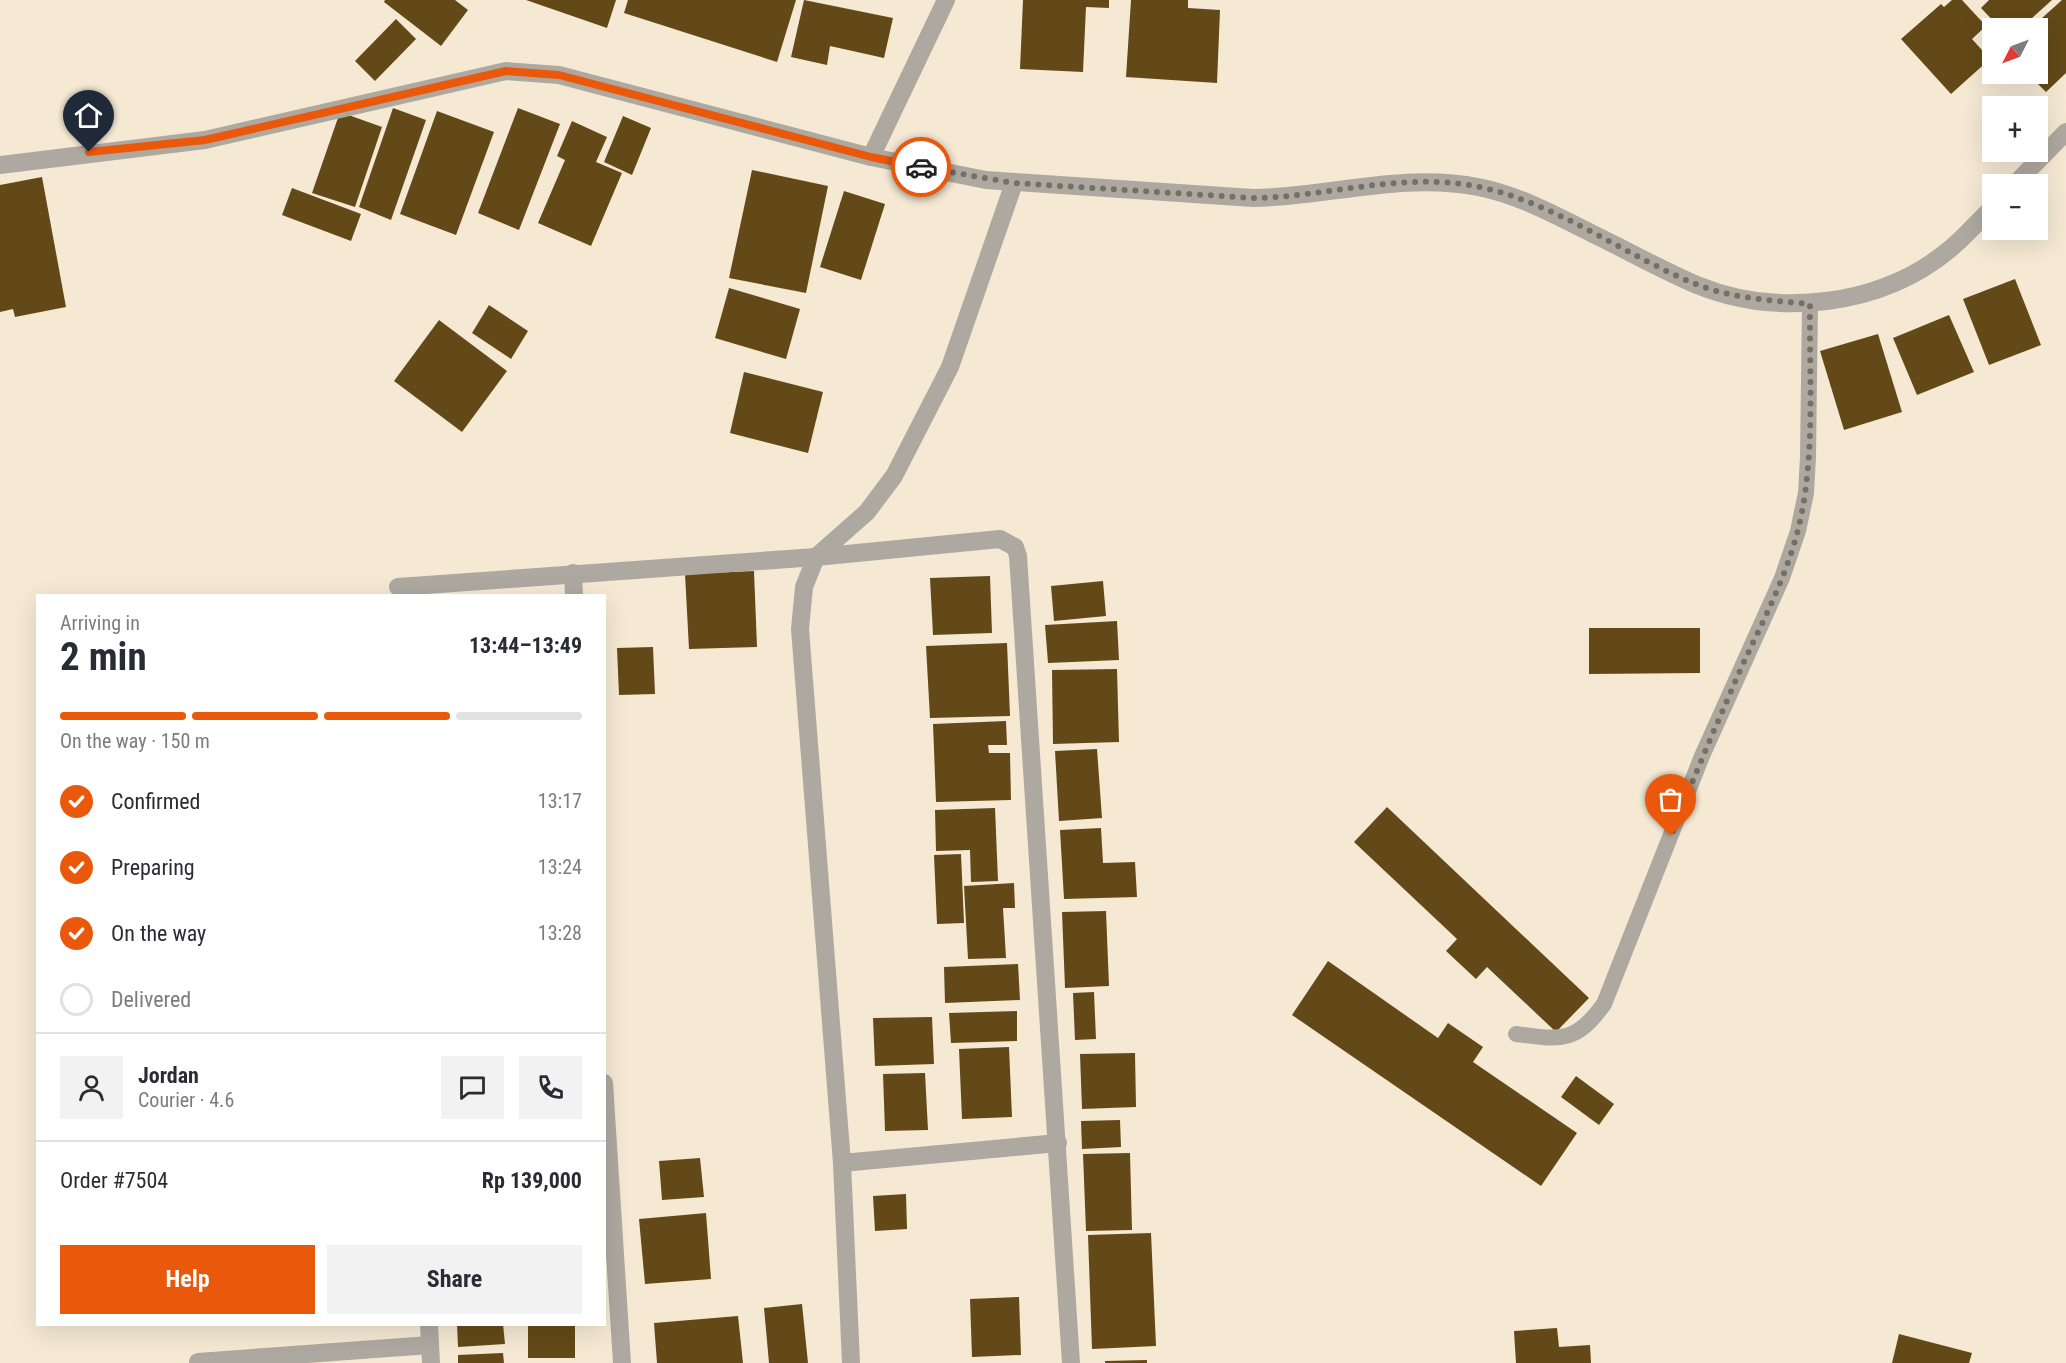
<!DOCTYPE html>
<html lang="en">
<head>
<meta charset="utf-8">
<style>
  body { margin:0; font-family:"Roboto Condensed",sans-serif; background:#f2f2f3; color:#2b2b33; height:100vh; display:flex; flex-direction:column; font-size:22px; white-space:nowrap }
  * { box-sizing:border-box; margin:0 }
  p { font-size:20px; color:#7c7c81 }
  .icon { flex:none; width:33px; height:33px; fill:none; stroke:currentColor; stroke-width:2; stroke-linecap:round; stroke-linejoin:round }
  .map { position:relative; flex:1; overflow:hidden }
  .panel { position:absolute; left:36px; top:594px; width:570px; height:732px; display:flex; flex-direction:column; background:#fff; border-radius:0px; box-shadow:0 6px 24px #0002 }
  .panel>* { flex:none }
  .needle { width:39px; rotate:228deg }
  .controls { position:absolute; left:1982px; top:18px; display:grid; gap:12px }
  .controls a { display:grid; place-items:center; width:66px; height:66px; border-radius:0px; background:#fff; box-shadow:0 6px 24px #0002; font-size:30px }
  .pin { position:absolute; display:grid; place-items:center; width:51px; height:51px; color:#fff; margin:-62px -26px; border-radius:50% 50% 50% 0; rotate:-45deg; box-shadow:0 0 6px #0007 }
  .pin .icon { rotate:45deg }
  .courier { position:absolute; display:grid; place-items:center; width:60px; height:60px; margin:-30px; border:4px solid #ea580c; border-radius:50%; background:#fff; color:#222; box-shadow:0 2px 8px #0007 }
  .overview em { font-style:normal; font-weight:700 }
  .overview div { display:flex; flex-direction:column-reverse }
  .overview { display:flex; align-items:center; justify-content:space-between; height:102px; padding:0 24px }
  h1 { font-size:39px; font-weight:700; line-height:45px }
  .bar { display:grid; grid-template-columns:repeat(4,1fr); gap:9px 6px; align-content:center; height:72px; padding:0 24px }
  .bar i { height:8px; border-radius:4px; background:#e1e1e2 }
  .bar .current { background:#ea580c }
  .bar p { grid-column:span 4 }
  .line { display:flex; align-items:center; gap:15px; padding:0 24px; border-top:2px solid #e1e1e2 }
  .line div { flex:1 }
  .round { display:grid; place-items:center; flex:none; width:63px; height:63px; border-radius:0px; background:#f2f2f3 }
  ol { padding:0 24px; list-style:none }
  li { display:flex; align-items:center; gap:18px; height:66px }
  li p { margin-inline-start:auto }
  li .icon { padding:6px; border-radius:50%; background:#ea580c; color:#fff; stroke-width:4 }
  li:last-child { color:#7c7c81 }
  li i { width:33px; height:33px; border:3px solid #e1e1e2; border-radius:50% }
  .action { display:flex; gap:12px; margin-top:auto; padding:12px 24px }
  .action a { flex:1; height:69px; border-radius:0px; background:#ea580c; color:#fff; font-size:24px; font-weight:700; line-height:69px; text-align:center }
  .action a+a { background:#f2f2f3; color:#2b2b33 }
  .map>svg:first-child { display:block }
</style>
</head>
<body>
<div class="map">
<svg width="2066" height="1363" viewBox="0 0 2066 1363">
  <rect width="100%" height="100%" fill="#f5e9d4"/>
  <g fill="#634917">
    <polygon points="385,0 455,0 468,10 441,46 384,2"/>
    <polygon points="526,0 616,0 607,28"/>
    <polygon points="628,0 796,0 777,62 624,13"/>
    <polygon points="804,0 893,18 884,58 830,46 827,65 791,57"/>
    <polygon points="1023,0 1109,0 1109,8 1086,7 1083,72 1020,69"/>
    <polygon points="1131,0 1188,0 1188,8 1220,10 1217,83 1126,77"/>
    <polygon points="1952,0 1962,0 1986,26 1972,39 1990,59 1951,94 1901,39 1941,4 1944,7"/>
    <polygon points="1989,0 2052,0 2021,28 2000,28 1981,8"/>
    <polygon points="2062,0 2066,0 2066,73 2046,92 2028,74 2037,74 2037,28 2031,28"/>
    <polygon points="396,19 416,39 375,81 355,61"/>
    <polygon points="393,108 426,120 391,220 359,207"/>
    <polygon points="518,108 560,124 519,230 478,213"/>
    <polygon points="437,111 494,132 456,235 400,214"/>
    <polygon points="340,112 382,127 355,207 312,193"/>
    <polygon points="623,116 651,128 632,175 604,162"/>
    <polygon points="572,121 607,137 596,162 622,173 591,246 538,223 565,160 557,156"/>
    <polygon points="752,170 828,186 806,293 729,278"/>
    <polygon points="42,177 66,307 15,317 13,309 0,312 0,185"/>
    <polygon points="292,188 361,214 351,241 282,215"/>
    <polygon points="844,191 885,204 861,280 820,267"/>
    <polygon points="2015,279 2041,345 1989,365 1963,299"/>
    <polygon points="729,288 800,309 786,359 715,338"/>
    <polygon points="489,305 528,331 511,359 472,333"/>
    <polygon points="1949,315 1974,372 1917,395 1893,338"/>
    <polygon points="439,320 507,371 462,432 394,381"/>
    <polygon points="1878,334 1902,412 1844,430 1820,351"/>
    <polygon points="744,372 823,392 808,453 730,433"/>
    <polygon points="754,571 757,647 689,649 685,574"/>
    <polygon points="990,576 992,633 933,635 930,578"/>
    <polygon points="1103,581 1106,616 1054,621 1051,586"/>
    <polygon points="1117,621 1119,660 1048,663 1045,625"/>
    <polygon points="1589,628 1700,628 1700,673 1589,674"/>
    <polygon points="1007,643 1010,716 930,718 926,646"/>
    <polygon points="653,647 655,694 619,695 617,648"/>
    <polygon points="1117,669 1119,742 1053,744 1052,670"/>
    <polygon points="1006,721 1007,745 988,745 989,753 1010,753 1011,800 936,802 933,724"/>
    <polygon points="1097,749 1102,818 1059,821 1055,751"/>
    <polygon points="1387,807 1589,998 1556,1032 1487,967 1476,979 1446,951 1457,939 1354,842"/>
    <polygon points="995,808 998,881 971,882 970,850 936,851 935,810"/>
    <polygon points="1101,828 1103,863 1135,862 1137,897 1064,899 1060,830"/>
    <polygon points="961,854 964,923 937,924 934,855"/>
    <polygon points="1014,883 1015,908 1003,908 1006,958 968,959 964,886"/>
    <polygon points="1106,911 1109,986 1065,988 1062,912"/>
    <polygon points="1328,961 1438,1038 1448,1023 1483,1047 1473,1062 1577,1133 1541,1186 1292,1015"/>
    <polygon points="1018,964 1020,1000 945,1003 944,967"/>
    <polygon points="1094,992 1096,1039 1075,1040 1073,993"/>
    <polygon points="1017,1011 1017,1041 951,1043 949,1013"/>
    <polygon points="932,1017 934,1064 875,1066 873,1018"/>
    <polygon points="1009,1047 1012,1117 962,1119 959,1049"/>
    <polygon points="1135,1053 1136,1107 1082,1109 1080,1054"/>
    <polygon points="925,1073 928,1130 885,1131 883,1074"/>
    <polygon points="1576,1076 1614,1104 1599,1125 1561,1097"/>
    <polygon points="1120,1120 1121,1147 1082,1149 1081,1121"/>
    <polygon points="1130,1153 1132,1230 1086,1231 1083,1154"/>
    <polygon points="700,1158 704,1197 662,1200 659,1161"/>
    <polygon points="906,1194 907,1229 875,1231 873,1196"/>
    <polygon points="706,1213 711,1279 645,1284 639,1219"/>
    <polygon points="1151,1233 1156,1346 1092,1349 1088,1235"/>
    <polygon points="1019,1297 1021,1355 972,1357 970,1299"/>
    <polygon points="802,1304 808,1363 769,1363 764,1308"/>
    <polygon points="738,1316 743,1363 657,1363 654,1323"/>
    <polygon points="457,1324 503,1324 505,1344 458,1347"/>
    <rect x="528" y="1324" width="47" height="34"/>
    <polygon points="1557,1328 1559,1347 1590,1345 1591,1363 1516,1363 1514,1331"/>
    <polygon points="1899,1334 1972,1353 1969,1363 1892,1363"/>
    <polygon points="503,1353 504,1363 458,1363 458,1355"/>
    <polygon points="1147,1360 1147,1363 1105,1363 1105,1361"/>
  </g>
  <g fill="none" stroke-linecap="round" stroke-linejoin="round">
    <path stroke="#aea9a0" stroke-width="16" d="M1516,1034C1561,1040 1576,1043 1604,1004L1702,756L1782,578L1798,531L1806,493L1808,457L1810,304"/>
    <g stroke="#aea9a0" stroke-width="18">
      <polyline points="871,157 946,0"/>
      <polyline points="573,573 574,596"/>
      <polyline points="398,587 816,557 1000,539 1015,547 1018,556 1071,1363"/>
      <polyline points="604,1083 622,1363"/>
      <polyline points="842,1163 1058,1143"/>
      <polyline points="429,1324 431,1363"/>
      <polyline points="198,1362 430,1345"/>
      <polyline points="851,1363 842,1163 800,629 804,587 816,557 867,512 894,476 950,367 1014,183"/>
    </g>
    <g stroke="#aea9a0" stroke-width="18">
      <path d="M0,165L205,140L506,71L559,75L871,157L986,180L1253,198C1328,197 1402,172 1478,187C1520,195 1561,218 1599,237C1632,253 1664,271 1697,285C1778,318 1882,306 1950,249C1965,237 1978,221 1992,208"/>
      <polyline points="2015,184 2066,132"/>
    </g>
  </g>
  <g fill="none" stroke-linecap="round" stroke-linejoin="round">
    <path stroke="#766f63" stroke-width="6" stroke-dasharray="0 10.8" d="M921,167L1014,183L1253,198C1328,197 1403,171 1479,187C1557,203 1625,256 1698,285C1734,299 1772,300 1810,304C1809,378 1816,457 1798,530C1786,577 1763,621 1743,664C1718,721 1693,778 1671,836"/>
    <polyline stroke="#ea580c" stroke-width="8" points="89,152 205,140 506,71 559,75 871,157 921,167"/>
  </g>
</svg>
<div class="controls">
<a><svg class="needle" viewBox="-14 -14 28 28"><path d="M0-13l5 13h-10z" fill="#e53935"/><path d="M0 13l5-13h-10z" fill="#7c7c81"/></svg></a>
<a>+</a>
<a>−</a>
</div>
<div class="pin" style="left:1671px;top:836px;background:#ea580c"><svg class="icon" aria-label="bag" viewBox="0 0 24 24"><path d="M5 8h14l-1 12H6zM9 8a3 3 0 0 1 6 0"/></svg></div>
<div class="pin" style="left:89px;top:152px;background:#1f2937"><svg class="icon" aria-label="home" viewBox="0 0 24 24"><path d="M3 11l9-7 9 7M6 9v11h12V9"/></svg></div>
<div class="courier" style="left:921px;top:167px"><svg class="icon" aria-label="car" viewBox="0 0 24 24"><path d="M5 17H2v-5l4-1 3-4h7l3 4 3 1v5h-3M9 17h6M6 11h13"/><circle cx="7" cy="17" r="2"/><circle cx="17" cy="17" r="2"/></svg></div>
<section class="panel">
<div class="overview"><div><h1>2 min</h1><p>Arriving in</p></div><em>13:44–13:49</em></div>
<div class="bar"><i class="current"></i><i class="current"></i><i class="current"></i><i></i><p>On the way · 150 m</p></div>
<ol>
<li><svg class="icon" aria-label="check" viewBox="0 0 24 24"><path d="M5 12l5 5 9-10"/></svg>Confirmed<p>13:17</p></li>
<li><svg class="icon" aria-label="check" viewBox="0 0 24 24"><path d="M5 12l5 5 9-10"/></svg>Preparing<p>13:24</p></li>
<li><svg class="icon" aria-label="check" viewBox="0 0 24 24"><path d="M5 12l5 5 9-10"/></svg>On the way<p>13:28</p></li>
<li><i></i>Delivered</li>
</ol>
<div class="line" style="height:108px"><a class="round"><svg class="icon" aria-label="person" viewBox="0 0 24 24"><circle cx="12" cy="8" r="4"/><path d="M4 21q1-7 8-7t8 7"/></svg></a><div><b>Jordan</b><p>Courier · 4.6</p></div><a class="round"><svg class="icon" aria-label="chat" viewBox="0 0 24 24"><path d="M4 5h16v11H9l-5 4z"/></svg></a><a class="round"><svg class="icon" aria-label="phone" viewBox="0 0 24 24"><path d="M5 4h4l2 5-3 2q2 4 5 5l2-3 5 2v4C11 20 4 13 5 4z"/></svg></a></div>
<div class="line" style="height:78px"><div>Order #7504</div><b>Rp 139,000</b></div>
<div class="action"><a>Help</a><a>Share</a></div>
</section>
</div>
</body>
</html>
